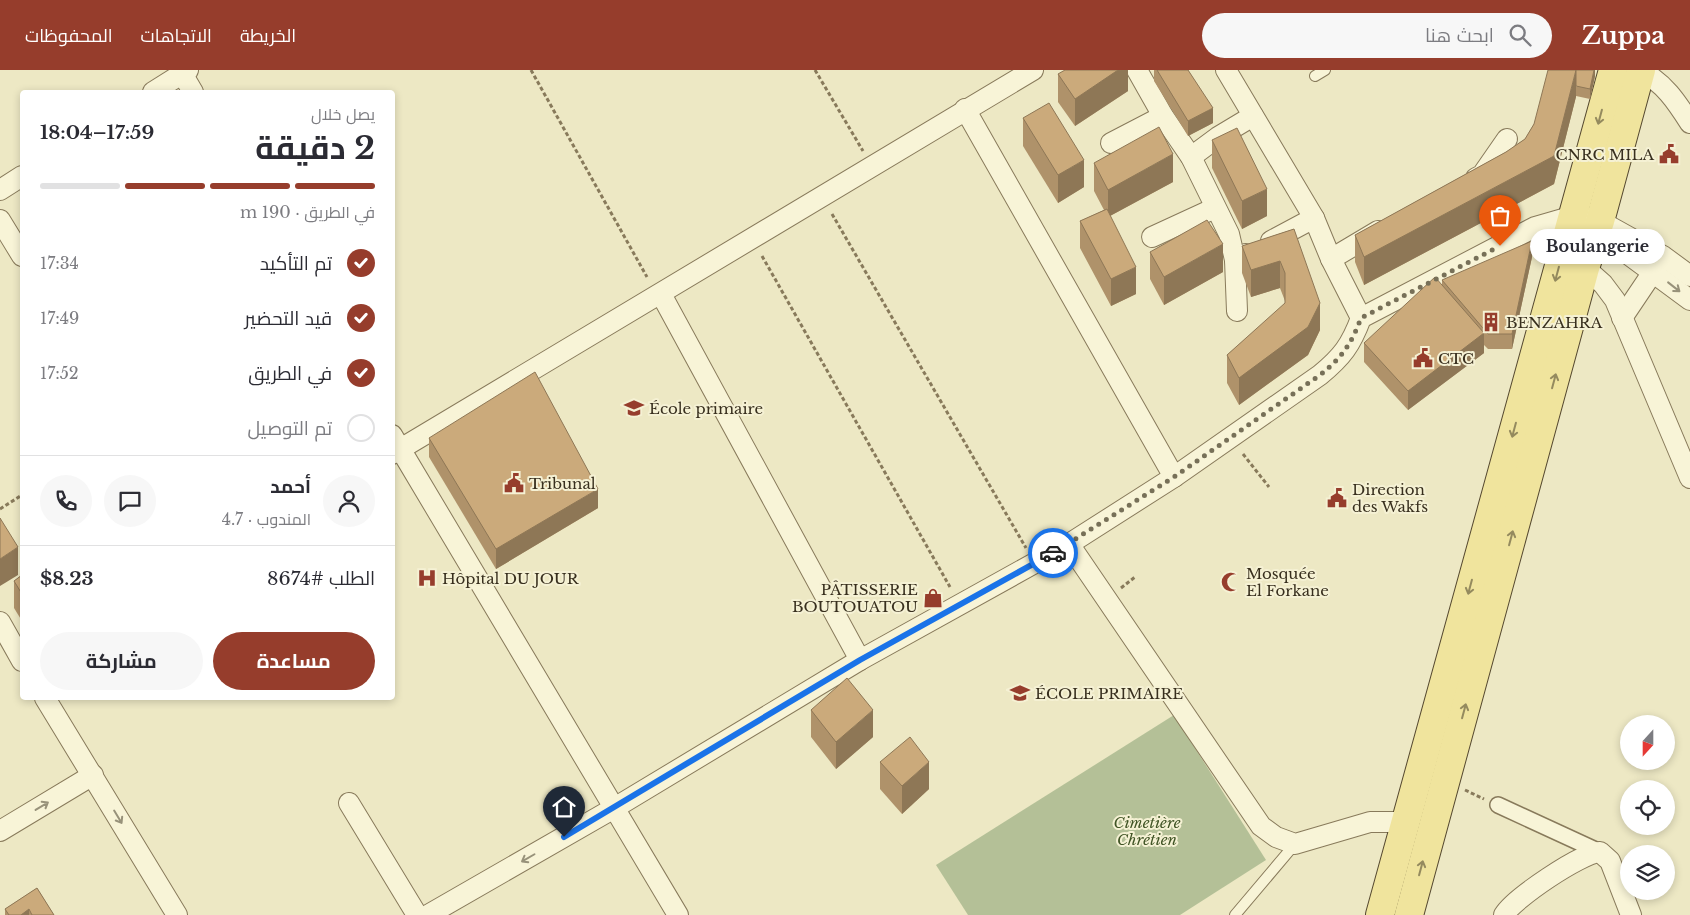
<!DOCTYPE html>
<html lang="ar">
<head>
<meta charset="utf-8">
<style>
  body { margin:0; font-family:"Libre Baskerville",Cairo,serif; background:#f7f7f7; color:#2b2b33; direction:rtl; height:100vh; display:flex; flex-direction:column; font-size:19px; white-space:nowrap }
  * { box-sizing:border-box; margin:0 }
  p { font-size:16px; color:#7c7c81 }
  .icon { flex:none; width:28px; height:28px; fill:none; stroke:currentColor; stroke-width:2; stroke-linecap:round; stroke-linejoin:round }
  .map { position:relative; flex:1; overflow:hidden; direction:ltr }
  .details { position:absolute; left:20px; top:20px; width:375px; height:610px; display:flex; flex-direction:column; background:#fff; border-radius:5px; box-shadow:0 2px 8px #0003; direction:rtl }
  .details>* { flex:none }
  .needle { width:32px; rotate:201deg }
  .controls { position:absolute; left:1620px; top:645px; display:grid; gap:10px }
  .controls a { display:grid; place-items:center; width:55px; height:55px; border-radius:50%; background:#fff; box-shadow:0 2px 8px #0003; font-size:25px }
  .pin { position:absolute; display:grid; place-items:center; width:42px; height:42px; color:#fff; margin:-51px -21px; border-radius:50% 50% 50% 0; rotate:-45deg; box-shadow:0 0 5px #0007 }
  .pin .icon { rotate:45deg }
  .courier { position:absolute; display:grid; place-items:center; width:50px; height:50px; margin:-25px; border:4px solid #1a73e8; border-radius:50%; background:#fff; color:#222; box-shadow:0 1px 6px #0007 }
  .bubble { position:absolute; height:35px; border-radius:18px; background:#fff; box-shadow:0 2px 8px #0003; font-size:16px; font-weight:700; line-height:35px; text-align:center; direction:rtl }
  .summary em { font-style:normal; font-weight:700 }
  .summary div { display:flex; flex-direction:column-reverse }
  .summary { display:flex; align-items:center; justify-content:space-between; height:85px; padding:0 20px }
  h1 { font-size:32px; font-weight:700; line-height:38px }
  .bar { display:grid; grid-template-columns:repeat(4,1fr); gap:8px 5px; align-content:center; height:60px; padding:0 20px }
  .bar i { height:6px; border-radius:4px; background:#e1e1e2 }
  .bar .on { background:#963d2c }
  .bar p { grid-column:span 4 }
  .line { display:flex; align-items:center; gap:12px; padding:0 20px; border-top:1px solid #e1e1e2 }
  .line div { flex:1 }
  .round { display:grid; place-items:center; flex:none; width:52px; height:52px; border-radius:26px; background:#f7f7f7 }
  ol { padding:0 20px; list-style:none }
  li { display:flex; align-items:center; gap:15px; height:55px }
  li p { margin-inline-start:auto }
  li .icon { padding:5px; border-radius:50%; background:#963d2c; color:#fff; stroke-width:4 }
  li:last-child { color:#7c7c81 }
  li i { width:28px; height:28px; border:2px solid #e1e1e2; border-radius:50% }
  .button { display:flex; gap:10px; margin-top:auto; padding:10px 20px }
  .button a { flex:1; height:58px; border-radius:30px; background:#963d2c; color:#fff; font-size:20px; font-weight:700; line-height:58px; text-align:center }
  .button a+a { background:#f7f7f7; color:#2b2b33 }
  header { display:flex; align-items:center; gap:30px; box-sizing:border-box; height:70px; padding:0 25px; background:#963d2c; color:#fff }
  header strong { font-size:24px }
  nav { display:flex; gap:28px; margin-inline-start:auto; font-size:18px }
  .search { width:350px; height:45px; background:#f7f7f7; display:flex; align-items:center; gap:12px; box-sizing:border-box; padding:0 18px; border-radius:28px; color:#7c7c81; font-size:19px }
  .map>svg:first-child { display:block }
</style>
</head>
<body>
<header>
<strong>Zuppa</strong>
<div class="search"><svg class="icon" aria-label="search" viewBox="0 0 24 24"><circle cx="10" cy="10" r="6"/><path d="M15 15l6 6"/></svg>ابحث هنا</div>
<nav><a>الخريطة</a><a>الاتجاهات</a><a>المحفوظات</a></nav>
</header>
<div class="map">
<svg width="1690" height="845" viewBox="0 0 1690 845">
  <rect width="100%" height="100%" fill="#ede8c4"/>
  <polygon fill="#b4c097" points="1174,645 1266,790 1180,845 968,845 936,795"/>
  <g fill="none" stroke-linecap="round" stroke-linejoin="round">
    <defs>
      <g id="service">
        <polyline points="1315,6 1325,0"/>
        <polyline points="1235,845 1295,774"/>
      </g>
      <polyline id="pedestrian" points="1498,735 1600,782"/>
      <g id="minor">
        <polyline points="180,0 193,22"/>
        <polyline points="1137,0 1163,46 1191,87 1229,164 1235,190"/>
        <polyline points="1226,0 1314,148 1331,189 1361,248"/>
        <path d="M1641,1C1664,13 1676,31 1690,53"/>
        <polyline points="153,22 188,0"/>
        <polyline points="965,39 1174,407"/>
        <polyline points="1111,73 1163,46"/>
        <polyline points="1191,87 1218,67 1253,46"/>
        <polyline points="1476,108 1482,105 1507,69"/>
        <polyline points="0,120 22,106"/>
        <polyline points="0,150 22,186"/>
        <polyline points="1152,167 1215,138"/>
        <polyline points="1271,171 1314,148"/>
        <polyline points="1580,171 1614,177 1625,182 1690,230"/>
        <polyline points="1331,189 1378,161"/>
        <polyline points="1585,198 1603,214 1615,230 1690,408"/>
        <polyline points="661,224 860,590"/>
        <polyline points="1237,241 1235,190 1246,184"/>
        <polyline points="1622,248 1661,190"/>
        <polyline points="392,365 678,845"/>
        <polyline points="392,384 1033,0"/>
        <polyline points="1069,474 1261,756 1276,767 1295,774 1370,752 1406,752"/>
        <polyline points="0,552 22,591"/>
        <polyline points="45,628 177,845"/>
        <polyline points="349,733 417,845"/>
        <polyline points="0,761 93,705"/>
        <path d="M428,845L616,737L860,590L1069,474L1174,407L1320,305C1342,287 1351,275 1361,248L1535,157L1573,146L1600,151L1663,186L1690,206"/>
        <path d="M1504,845C1513,829 1581,783 1600,782L1610,791L1631,845"/>
      </g>
      <g id="primary">
        <polyline points="1380,845 1613,0"/>
        <polyline points="1409,845 1585,198 1600,151 1641,0"/>
      </g>
    </defs>
    <use href="#service" stroke="#887a5b" stroke-width="12"/>
    <use href="#pedestrian" stroke="#887a5b" stroke-width="18"/>
    <use href="#minor" stroke="#887a5b" stroke-width="22"/>
    <use href="#primary" stroke="#55482f" stroke-width="30"/>
    <g stroke="#887a5b" stroke-width="3" stroke-dasharray="4 2.5" stroke-linecap="butt">
      <polyline points="531,0 647,207"/>
      <polyline points="815,0 863,81"/>
      <polyline points="832,144 1026,478"/>
      <polyline points="762,186 950,517"/>
      <polyline points="1243,384 1269,417"/>
      <polyline points="0,439 22,425"/>
      <polyline points="1121,518 1135,507"/>
      <polyline points="1465,720 1484,729"/>
    </g>
    <use href="#service" stroke="#f8f4d7" stroke-width="10"/>
    <use href="#pedestrian" stroke="#f8f4d7" stroke-width="15"/>
    <use href="#minor" stroke="#f8f4d7" stroke-width="20"/>
    <use href="#primary" stroke="#f0e49d" stroke-width="28"/>
  </g>
  <g fill="#af926a">
    <polygon points="1128,0 1128,21 1075,56 1058,32 1058,4"/>
    <polygon points="1154,0 1188,0 1213,53 1188,66 1154,11"/>
    <polygon points="1595,0 1595,6 1590,29 1576,26 1554,114 1364,215 1355,192 1355,165 1506,82 1525,69 1534,54"/>
    <polygon points="1023,48 1084,117 1058,133 1023,76"/>
    <polygon points="1212,70 1267,146 1242,159 1212,98"/>
    <polygon points="1094,93 1173,112 1110,146 1136,224 1111,236 1080,178 1080,151 1104,140 1094,121"/>
    <polygon points="1294,159 1320,260 1308,285 1239,335 1227,313 1227,285 1285,234 1285,231 1280,218 1251,227 1242,203 1242,176"/>
    <polygon points="1150,182 1223,202 1164,235 1150,209"/>
    <polygon points="1532,187 1512,279 1488,279 1484,275 1484,283 1408,340 1364,292 1364,273 1442,214 1442,210"/>
    <polygon points="429,368 598,438 496,499 429,387"/>
    <polygon points="22,505 22,551 14,538 14,511"/>
    <polygon points="811,640 873,667 836,699 811,667"/>
    <polygon points="880,692 929,719 902,744 880,719"/>
    <polygon points="37,818 54,845 5,845 5,839"/>
  </g>
  <g fill="#8e7756">
    <polygon points="1118,0 1128,0 1128,21 1075,56 1075,29"/>
    <polygon points="1576,0 1576,27 1554,114 1364,215 1364,187 1554,86"/>
    <polygon points="1594,0 1595,0 1595,6 1590,29 1590,19"/>
    <polygon points="1213,38 1213,53 1188,66 1188,51"/>
    <polygon points="1173,84 1173,112 1108,147 1108,120"/>
    <polygon points="1084,90 1084,117 1058,133 1058,105"/>
    <polygon points="1267,119 1267,146 1242,159 1242,131"/>
    <polygon points="1532,171 1532,187 1512,279 1512,264"/>
    <polygon points="1223,174 1223,202 1164,235 1164,207"/>
    <polygon points="1280,191 1280,218 1251,227 1251,200"/>
    <polygon points="1136,197 1136,224 1111,236 1111,209"/>
    <polygon points="1320,233 1320,260 1308,285 1239,335 1239,308"/>
    <polygon points="1484,263 1484,283 1408,340 1408,321"/>
    <polygon points="598,419 598,438 496,499 496,479"/>
    <polygon points="18,477 18,505 0,516 0,489"/>
    <polygon points="873,640 873,667 836,699 836,672"/>
    <polygon points="929,692 929,719 902,744 902,716"/>
    <polygon points="29,839 29,845 21,845"/>
  </g>
  <g fill="#cbaa7b" stroke="#8e7756">
    <polygon points="1065,0 1118,0 1075,29 1058,4"/>
    <polygon points="1157,0 1188,0 1213,38 1188,51"/>
    <polygon points="1548,0 1576,0 1554,86 1364,187 1355,165 1506,82 1525,69 1534,54"/>
    <polygon points="1576,0 1594,0 1590,19 1576,16"/>
    <polygon points="1049,33 1084,90 1058,105 1023,48"/>
    <polygon points="1159,57 1173,84 1108,120 1094,93"/>
    <polygon points="1237,58 1267,119 1242,131 1212,70"/>
    <polygon points="1107,139 1136,197 1111,209 1080,151"/>
    <polygon points="1207,150 1223,174 1164,207 1150,182"/>
    <polygon points="1294,159 1320,233 1308,257 1239,308 1227,285 1285,233 1285,203 1280,191 1251,200 1242,176"/>
    <polygon points="1532,171 1512,264 1488,264 1442,210"/>
    <polygon points="1435,207 1484,263 1408,321 1364,273"/>
    <polygon points="535,302 598,419 496,479 429,368"/>
    <polygon points="0,448 18,477 0,489"/>
    <polygon points="22,505 22,524 14,511"/>
    <polygon points="847,608 873,640 836,672 811,640"/>
    <polygon points="910,667 929,692 902,716 880,692"/>
    <polygon points="37,818 54,845 32,845 29,839 21,845 9,845 5,839"/>
  </g>
  <defs><path id="oneway-shaft" d="M-6 0H5M1.5-3L5.5 0L1.5 3" fill="none" stroke-width="1.6" stroke-linecap="round" stroke-linejoin="round" transform="scale(1.25)"/></defs>
  <g stroke="#948a5e">
    <use href="#oneway-shaft" transform="translate(1600 47) rotate(105)"/>
    <use href="#oneway-shaft" transform="translate(1557 204) rotate(105)"/>
    <use href="#oneway-shaft" transform="translate(1554 311) rotate(-75)"/>
    <use href="#oneway-shaft" transform="translate(1514 360) rotate(105)"/>
    <use href="#oneway-shaft" transform="translate(1511 468) rotate(-75)"/>
    <use href="#oneway-shaft" transform="translate(1470 517) rotate(105)"/>
    <use href="#oneway-shaft" transform="translate(1464 641) rotate(-75)"/>
    <use href="#oneway-shaft" transform="translate(1421 798) rotate(-75)"/>
  </g>
  <g stroke="#98927a">
    <use href="#oneway-shaft" transform="translate(1674 217) rotate(38)"/>
    <use href="#oneway-shaft" transform="translate(42 736) rotate(-31)"/>
    <use href="#oneway-shaft" transform="translate(118 747) rotate(59)"/>
    <use href="#oneway-shaft" transform="translate(528 788) rotate(150)"/>
  </g>
  <g fill="none" stroke-linecap="round" stroke-linejoin="round">
    <path stroke="#777058" stroke-width="5" stroke-dasharray="0 9" d="M1053,483L1174,407L1320,305C1342,287 1351,275 1361,248L1500,176"/>
    <polyline stroke="#1a73e8" stroke-width="6" points="564,767 860,590 1053,483"/>
  </g>
  <defs>
    <symbol id="civic-bare" viewBox="-9 -9 18 18"><path d="M-.6-6.5H3V-4.5H.6V-3L4-1V1h2V6H-6V1h2V-1L-.6-3ZM-1.2 2.5V6h2.4V2.5Z" fill="#963d2c" stroke="#f5f1d4" stroke-width="2.5" paint-order="stroke"/></symbol>
    <symbol id="building-bare" viewBox="-9 -9 18 18"><path d="M-4-6H4V6H1V3H-1V6H-4ZM-2.5-4.3h1.7v1.8h-1.7ZM.8-4.3h1.7v1.8H.8ZM-2.5-1h1.7V.8h-1.7ZM.8-1h1.7V.8H.8Z" fill="#963d2c" stroke="#f5f1d4" stroke-width="2.5" paint-order="stroke"/></symbol>
    <symbol id="school-bare" viewBox="-9 -9 18 18"><path d="M0-5L7-2L0 1L-7-2ZM-4 1L0 2.5L4 1V4Q0 6-4 4Z" fill="#963d2c" stroke="#f5f1d4" stroke-width="2.5" paint-order="stroke"/></symbol>
    <symbol id="hospital-bare" viewBox="-9 -9 18 18"><path d="M-5-5h3v3.5h4V-5h3V5h-3V1.5h-4V5h-3Z" fill="#963d2c" stroke="#f5f1d4" stroke-width="2.5" paint-order="stroke"/></symbol>
    <symbol id="mosque-bare" viewBox="-9 -9 18 18"><path d="M3.5-4.9A6 6 0 1 0 3.5 4.9A5 5 0 1 1 3.5-4.9Z" fill="#963d2c" stroke="#f5f1d4" stroke-width="2.5" paint-order="stroke"/></symbol>
    <symbol id="shop-bare" viewBox="-9 -9 18 18"><path d="M-5-2.5h2.3a2.7 3.5 0 0 1 5.4 0H5L5.5 6h-11ZM-1.5-2.5h3a1.5 2.3 0 0 0-3 0Z" fill="#963d2c" stroke="#f5f1d4" stroke-width="2.5" paint-order="stroke"/></symbol>
  </defs>
  <g fill-rule="evenodd">
    <use href="#civic-bare" x="1655" y="70" width="28" height="28"/>
    <use href="#building-bare" x="1477" y="238" width="28" height="28"/>
    <use href="#civic-bare" x="1409" y="274" width="28" height="28"/>
    <use href="#school-bare" x="620" y="324" width="28" height="28"/>
    <use href="#civic-bare" x="500" y="399" width="28" height="28"/>
    <use href="#civic-bare" x="1323" y="414" width="28" height="28"/>
    <use href="#hospital-bare" x="413" y="494" width="28" height="28"/>
    <use href="#mosque-bare" x="1217" y="498" width="28" height="28"/>
    <use href="#shop-bare" x="919" y="514" width="28" height="28"/>
    <use href="#school-bare" x="1006" y="609" width="28" height="28"/>
  </g>
  <g text-anchor="middle" dominant-baseline="central" stroke-width="4" stroke-linejoin="round" paint-order="stroke">
    <g font-size="15" fill="#382f1e" stroke="#f5f1d4" text-anchor="start">
      <text x="1654" y="84" text-anchor="end">CNRC MILA</text>
      <text x="1506" y="252">BENZAHRA</text>
      <text x="1438" y="288">CTC</text>
      <text x="649" y="338">École primaire</text>
      <text x="529" y="413">Tribunal</text>
      <text x="1352" y="419">Direction<tspan x="1352" dy="17">des Wakfs</tspan></text>
      <text x="1246" y="503">Mosquée<tspan x="1246" dy="17">El Forkane</tspan></text>
      <text x="442" y="508">Hôpital DU JOUR</text>
      <text x="918" y="519" text-anchor="end">PÂTISSERIE<tspan x="918" dy="17">BOUTOUATOU</tspan></text>
      <text x="1035" y="623">ÉCOLE PRIMAIRE</text>
    </g>
    <g font-size="15" font-style="italic" fill="#405425" stroke="#f5f1d4">
      <text x="1147" y="752">Cimetière<tspan x="1147" dy="17">Chrétien</tspan></text>
    </g>
  </g>
</svg>
<div class="controls">
<a><svg class="needle" viewBox="-14 -14 28 28"><path d="M0-13l5 13h-10z" fill="#e53935"/><path d="M0 13l5-13h-10z" fill="#7c7c81"/></svg></a>
<a><svg class="icon" aria-label="locate" viewBox="0 0 24 24"><circle cx="12" cy="12" r="6"/><path d="M12 2v4M12 18v4M2 12h4M18 12h4"/></svg></a>
<a><svg class="icon" aria-label="layers" viewBox="0 0 24 24"><path d="M12 4l9 5-9 5-9-5zM3 14l9 5 9-5"/></svg></a>
</div>
<div class="pin" style="left:1500px;top:176px;background:#ea580c"><svg class="icon" aria-label="bag" viewBox="0 0 24 24"><path d="M5 8h14l-1 12H6zM9 8a3 3 0 0 1 6 0"/></svg></div>
<div class="pin" style="left:564px;top:767px;background:#1f2937"><svg class="icon" aria-label="home" viewBox="0 0 24 24"><path d="M3 11l9-7 9 7M6 9v11h12V9"/></svg></div>
<div class="courier" style="left:1053px;top:483px"><svg class="icon" aria-label="car" viewBox="0 0 24 24"><path d="M5 17H2v-5l4-1 3-4h7l3 4 3 1v5h-3M9 17h6M6 11h13"/><circle cx="7" cy="17" r="2"/><circle cx="17" cy="17" r="2"/></svg></div>
<div class="bubble" style="left:1530px;top:159px;width:135px">Boulangerie</div>
<section class="details">
<div class="summary"><div><h1>2 دقيقة</h1><p>يصل خلال</p></div><em>17:59–18:04</em></div>
<div class="bar"><i class="on"></i><i class="on"></i><i class="on"></i><i></i><p>في الطريق · 190 m</p></div>
<ol>
<li><svg class="icon" aria-label="check" viewBox="0 0 24 24"><path d="M5 12l5 5 9-10"/></svg>تم التأكيد<p>17:34</p></li>
<li><svg class="icon" aria-label="check" viewBox="0 0 24 24"><path d="M5 12l5 5 9-10"/></svg>قيد التحضير<p>17:49</p></li>
<li><svg class="icon" aria-label="check" viewBox="0 0 24 24"><path d="M5 12l5 5 9-10"/></svg>في الطريق<p>17:52</p></li>
<li><i></i>تم التوصيل</li>
</ol>
<div class="line" style="height:90px"><a class="round"><svg class="icon" aria-label="person" viewBox="0 0 24 24"><circle cx="12" cy="8" r="4"/><path d="M4 21q1-7 8-7t8 7"/></svg></a><div><b>أحمد</b><p>المندوب · 4.7</p></div><a class="round"><svg class="icon" aria-label="chat" viewBox="0 0 24 24"><path d="M4 5h16v11H9l-5 4z"/></svg></a><a class="round"><svg class="icon" aria-label="phone" viewBox="0 0 24 24"><path d="M5 4h4l2 5-3 2q2 4 5 5l2-3 5 2v4C11 20 4 13 5 4z"/></svg></a></div>
<div class="line" style="height:65px"><div>الطلب #8674</div><b>$8.23</b></div>
<div class="button"><a>مساعدة</a><a>مشاركة</a></div>
</section>
</div>
</body>
</html>
